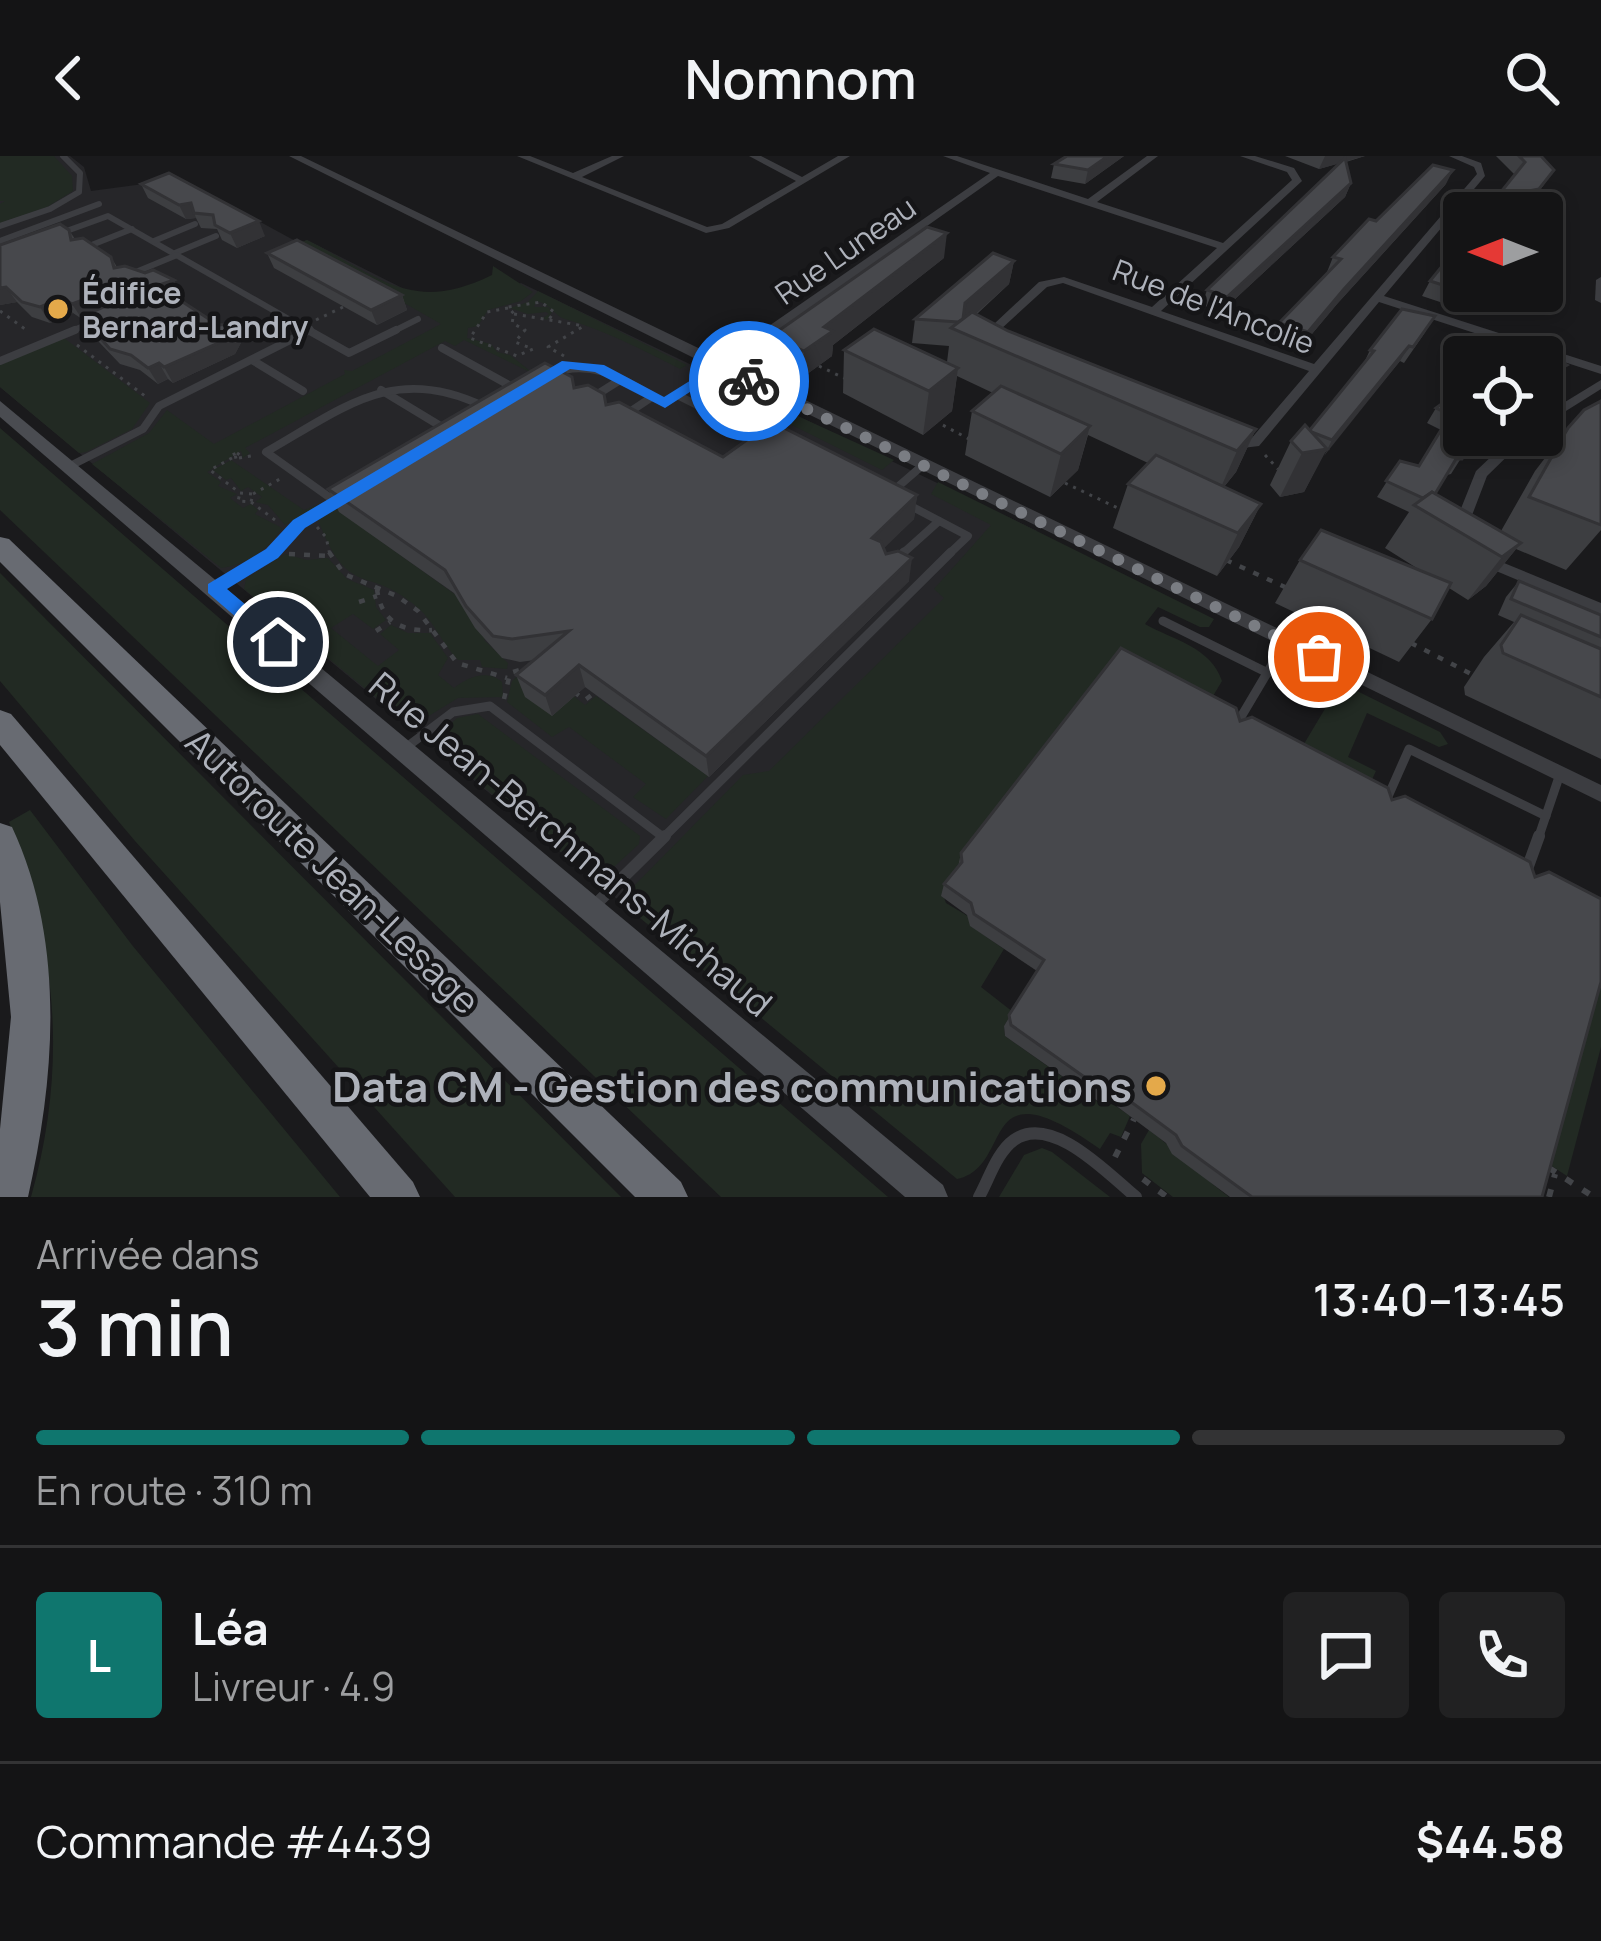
<!DOCTYPE html>
<html lang="fr">
<head>
<meta charset="utf-8">
<style>
  body { margin:0; font-family:Manrope,sans-serif; background:#212122; color:#f1f3f6; height:100vh; display:flex; flex-direction:column; font-size:45px; white-space:nowrap }
  * { box-sizing:border-box; margin:0 }
  p { font-size:39px; color:#9d9ea0 }
  .icon { flex:none; width:66px; height:66px; fill:none; stroke:currentColor; stroke-width:2; stroke-linecap:round; stroke-linejoin:round }
  .map { position:relative; height:1041px; overflow:hidden }
  .side { display:flex; flex-direction:column; background:#141415; flex:1 }
  .side>* { flex:none }
  .needle { width:78px; rotate:270deg }
  .controls { position:absolute; left:1443px; top:36px; display:grid; gap:24px }
  .controls a { display:grid; place-items:center; width:120px; height:120px; border-radius:12px; background:#141415; box-shadow:0 6px 18px #0003,0 0 0 3px #333334; font-size:60px }
  .pin { position:absolute; display:grid; place-items:center; width:102px; height:102px; color:#fff; margin:-51px; border:6px solid #fff; border-radius:50%; box-shadow:0 3px 12px #0007 }
  .courier { position:absolute; display:grid; place-items:center; width:120px; height:120px; margin:-60px; border:9px solid #1a73e8; border-radius:50%; background:#fff; color:#222; box-shadow:0 3px 15px #0007 }
  .overview em { font-style:normal; font-weight:600 }
  .overview div { display:flex; flex-direction:column-reverse }
  .overview { display:flex; align-items:center; justify-content:space-between; height:204px; padding:0 36px }
  h1 { font-size:78px; font-weight:600; line-height:90px }
  .bar { display:grid; grid-template-columns:repeat(4,1fr); gap:18px 12px; align-content:center; height:144px; padding:0 36px }
  .bar i { height:15px; border-radius:9px; background:#333334 }
  .bar .on { background:#0f766e }
  .bar p { grid-column:span 4 }
  .line { display:flex; align-items:center; gap:30px; padding:0 36px; border-top:3px solid #333334 }
  .line div { flex:1 }
  .round { display:grid; place-items:center; flex:none; width:126px; height:126px; border-radius:12px; background:#212122 }
  header { display:flex; justify-content:space-between; align-items:center; height:156px; padding:0 36px; background:#141415; font-size:54px; font-weight:600 }
  .map>svg:first-child { display:block }
</style>
</head>
<body>
<header><svg class="icon" aria-label="back" viewBox="0 0 24 24"><path d="M15 5l-7 7 7 7"/></svg>Nomnom<svg class="icon" aria-label="search" viewBox="0 0 24 24"><circle cx="10" cy="10" r="6"/><path d="M15 15l6 6"/></svg></header>
<div class="map">
<svg width="1601" height="1041" viewBox="0 0 1601 1041">
  <rect width="100%" height="100%" fill="#1a1a1c"/>
  <polygon fill="#262629" points="0,0 70,0 84,11 91,35 181,23 299,87 307,84 416,139 451,161 521,127 1037,375 640,762 0,231"/>
  <g fill="#222a23">
    <polygon points="0,0 54,0 72,20 73,35 47,51 0,67 0,48 5,45 0,45"/>
    <path d="M307,84C379,120 411,159 492,119L493,110L533,136L521,145L488,154L478,170L468,172L467,182L491,188L497,196L510,199L534,218L464,184L455,190L445,185L245,292L250,297L243,302L241,295L207,316L221,326L218,330L237,338L230,342L243,352L251,348L258,354L255,358L282,372C269,393 245,410 221,412L92,308L149,277L167,254L214,288L345,218L344,214L352,215L441,168L299,87Z"/>
    <path d="M538,135L687,209L680,213C641,193 602,173 565,163C554,160 552,148 536,145L534,151H548L552,156L547,164L543,162L549,158L546,156L528,158L510,152L528,146Z"/>
    <polygon points="64,182 150,247 132,273 86,296 79,297 0,231 0,209"/>
    <polygon points="723,226 894,304 882,314 716,231"/>
    <polygon points="0,272 888,1041 721,1041 0,354"/>
    <polygon points="231,304 304,354 320,348 285,369 268,349 255,346 262,341 248,331 241,335 231,322 226,324 213,314"/>
    <path d="M387,323L340,356L467,447L488,481L484,484L508,507L507,513L482,511L480,504H458C442,488 435,466 417,451C366,407 349,445 318,364Z"/>
    <path d="M938,326L1214,463L1209,471H1200L1158,451L1145,468C1173,484 1211,491 1222,525L1204,555L958,714L943,739L946,747L971,762V770L1004,793L981,831L1013,856L1004,870L1005,880L1098,946L1106,943L1130,960L1121,981L1110,977L1100,993C975,904 1016,1011 957,1023L640,762L627,742L630,734L743,619L769,615L944,442L934,433L991,369L931,338Z"/>
    <path d="M285,398L307,404L328,402L347,423L374,434L376,451L386,464L373,473L353,458L331,472L378,510L399,494L380,478L391,469L408,477H430L448,502L438,519L454,532C468,521 487,513 502,526L503,541L458,542L419,566L407,567L244,433L246,423Z"/>
    <polygon points="0,417 621,1041 455,1041 135,685 0,525"/>
    <polygon points="522,516 567,535 585,549 596,540 708,620 666,663 633,641 646,628 569,571 552,581 507,546 512,525"/>
    <polygon points="1338,531 1355,534 1440,576 1448,588 1439,591 1367,557 1348,601 1376,615 1364,640 1295,603"/>
    <polygon points="478,558 640,680 639,688 604,720 587,717 431,587 457,562"/>
    <path d="M30,654L132,789L340,1041H31C68,910 57,792 9,666Z"/>
    <polygon points="1601,770 1601,891 1567,1020 1535,999"/>
    <path d="M1149,974C1176,994 1201,1020 1229,1041H1173L1142,1017L1141,988Z"/>
    <polygon points="1042,992 1052,996 1110,1041 999,1041 1024,999"/>
  </g>
  <g fill="none" stroke-linecap="round" stroke-linejoin="round">
    <g stroke="#424448" stroke-width="3" stroke-dasharray="3 6" stroke-linecap="butt">
      <polyline points="508,152 487,156 470,182 517,200 533,193 515,186 525,174 512,167 514,158 508,151 541,146 554,156 548,165"/>
      <polyline points="0,155 29,176"/>
      <polyline points="514,158 584,170"/>
      <polyline points="316,164 343,151"/>
      <polyline points="77,189 149,243"/>
      <polyline points="564,200 548,191 584,170"/>
      <polyline points="819,210 846,223"/>
      <polyline points="935,265 971,284"/>
      <polygon points="237,297 241,300 232,302 232,299"/>
      <polyline points="1265,299 1278,313"/>
      <polyline points="232,302 210,314 240,337"/>
      <polyline points="239,302 256,299"/>
      <polyline points="1065,327 1122,354"/>
      <polygon points="240,337 253,338 251,346 238,345"/>
      <polyline points="253,338 280,323"/>
      <polyline points="251,346 279,367"/>
      <polyline points="317,371 326,381 330,399"/>
      <polyline points="289,398 295,399"/>
    </g>
    <g stroke="#424448" stroke-width="4.5" stroke-dasharray="6 9" stroke-linecap="butt">
      <polyline points="329,396 344,418 397,440 418,455 457,507 507,522"/>
      <polyline points="289,398 330,400"/>
      <polyline points="1226,404 1287,432"/>
      <path d="M377,433C381,465 401,476 432,474"/>
      <polyline points="359,446 377,440"/>
      <polyline points="376,475 390,466"/>
      <polyline points="1411,487 1475,520"/>
      <polyline points="574,536 585,544 593,538"/>
      <polyline points="504,543 510,517 529,511"/>
    </g>
    <g stroke="#424448" stroke-width="6" stroke-dasharray="8 12" stroke-linecap="butt">
      <polyline points="1115,1001 1134,963"/>
      <polyline points="1549,1012 1594,1041"/>
      <polyline points="1143,1023 1167,1041"/>
      <polyline points="1549,1041 1555,1018"/>
    </g>
    <g stroke="#3c3d41" stroke-width="6">
      <polyline points="0,70 50,53 79,36 80,17 63,0"/>
      <polyline points="61,77 108,60 313,177"/>
      <polyline points="0,85 99,48"/>
      <polyline points="154,85 195,68"/>
      <polyline points="84,92 132,73"/>
      <polyline points="175,97 216,80"/>
      <polyline points="131,118 177,99"/>
      <polyline points="67,177 100,163"/>
      <polyline points="305,177 310,174"/>
      <polyline points="390,177 418,163"/>
    </g>
    <g stroke="#3c3d41" stroke-width="8">
      <polyline points="308,174 349,197 396,174"/>
      <polyline points="442,192 516,233"/>
      <polyline points="252,204 303,235"/>
      <polyline points="0,205 75,174"/>
      <path d="M551,218C594,200 628,227 665,247L720,210"/>
      <polyline points="381,234 447,274"/>
      <polyline points="677,239 747,274 767,278"/>
      <polyline points="593,241 620,224"/>
      <polyline points="625,259 652,241"/>
      <polyline points="70,310 143,273 159,250 310,174"/>
      <polyline points="893,335 923,309"/>
      <path d="M336,346L266,296C345,251 394,207 485,251"/>
      <polyline points="905,347 968,380 948,399"/>
      <polyline points="270,399 299,368 336,346"/>
      <polyline points="901,399 939,365"/>
    </g>
    <g stroke="#3c3d41" stroke-width="9">
      <polyline points="895,405 904,396"/>
      <polyline points="215,432 273,396"/>
      <polyline points="1163,465 1268,517"/>
      <polyline points="1235,571 1286,485"/>
      <polyline points="404,593 453,556 490,550 663,681"/>
      <polyline points="1386,645 1409,593 1546,660"/>
      <polyline points="662,683 951,396"/>
      <polyline points="1538,683 1560,618"/>
    </g>
    <g stroke="#3c3d41" stroke-width="12">
      <polyline points="1527,713 1539,680"/>
      <polyline points="595,749 665,680"/>
      <path d="M979,1041C989,1023 997,996 1014,984C1052,957 1109,1019 1136,1041"/>
    </g>
    <g fill="#3c3d41" fill-rule="evenodd">
      <polygon points="289,0 301,0 721,203 990,17 943,0 957,0 1088,43 1147,0 1158,0 1097,46 1223,87 1292,24 1287,16 1240,0 1255,0 1294,12 1302,25 1161,155 1314,208 1477,18 1474,11 1449,0 1462,0 1481,7 1485,20 1384,140 1601,210 1601,218 1379,146 1259,290 1226,294 1226,288 1250,284 1309,215 1063,127 1047,131 989,184 979,182 1039,126 1064,121 1152,151 1217,92 998,20 731,208 1601,629 1601,646 716,213"/>
      <polygon points="517,0 530,0 573,17 612,0 624,0 582,21 707,71 722,68 796,25 749,0 761,0 802,21 838,0 850,0 729,72 706,77"/>
      <polygon points="1601,121 1601,147 1595,144 1596,124"/>
      <polygon points="1601,224 1601,233 1542,270 1542,260"/>
      <polygon points="1514,279 1529,279 1487,320 1466,375 1459,380 1454,378 1452,375 1476,315"/>
      <polygon points="1482,398 1601,447 1601,459 1477,407 1475,403"/>
    </g>
    <polygon fill="#4a4c51" fill-rule="evenodd" points="0,245 943,1029 948,1041 905,1041 0,261"/>
    <g fill="#686b72" fill-rule="evenodd">
      <polygon points="0,381 9,383 681,1026 688,1041 635,1041 0,406"/>
      <polygon points="0,554 11,558 413,1026 420,1041 370,1041 0,589"/>
      <path d="M0,667L12,671C66,786 55,922 28,1041H0V973L11,861L0,746Z"/>
    </g>
  </g>
  <g fill="#3d3e41">
    <polygon points="1124,0 1085,28 1051,22 1054,8"/>
    <polygon points="1285,0 1365,0 1346,6 1351,27 1345,41 1221,156 1202,149 1207,134 1340,7 1319,13"/>
    <polygon points="1496,0 1541,0 1554,14 1531,47 1520,50 1514,57 1484,57 1515,19"/>
    <polygon points="141,28 265,80 237,92 222,84 217,73 201,72 196,62 186,63 148,42"/>
    <polygon points="1446,28 1337,148 1301,191 1273,182 1279,167 1329,116 1327,116 1333,101 1376,65"/>
    <polygon points="69,74 75,83 111,101 117,111 182,139 176,141 218,169 235,168 243,183 235,198 173,227 168,223 158,228 140,214 120,208 99,186 90,170 94,169 89,161 82,163 73,157 50,167 32,161 17,146 0,149 0,89"/>
    <polygon points="267,97 402,139 407,154 377,169 274,112"/>
    <polygon points="944,102 833,189 832,200 803,221 771,206 771,180"/>
    <polygon points="1014,105 1009,128 977,158 1008,175 1256,273 1236,316 1224,331 1261,348 1239,391 1217,420 1113,372 1128,328 1148,307 1088,279 1078,314 1050,341 965,299 972,255 993,237 957,220 952,255 923,279 843,237 844,194 947,206 949,190 912,187 915,163"/>
    <polygon points="1464,121 1443,147 1422,140 1430,125"/>
    <polygon points="1426,175 1404,207 1400,205 1323,299 1304,336 1280,341 1270,329 1291,285 1309,274 1363,209 1370,194"/>
    <polygon points="574,232 606,249 723,301 917,339 914,363 883,392 886,398 909,425 709,621 585,531 552,560 525,541 516,519 535,504 520,506 502,502 475,472 454,437 339,356 328,333"/>
    <polygon points="1462,233 1463,284 1470,288 1451,318 1447,319 1435,338 1501,375 1535,315 1568,272 1601,245 1601,374 1566,414 1516,393 1486,430 1468,444 1449,432 1432,463 1399,506 1275,447 1300,404 1423,416 1385,392 1409,356 1377,341 1400,305 1419,310 1441,274 1427,267 1436,252"/>
    <polygon points="1519,425 1601,459 1601,603 1465,539 1464,531 1484,501 1514,466 1498,459 1506,441"/>
    <polygon points="1240,565 1542,1041 1230,1041 1172,998 1166,987 1111,946 1099,946 1005,880 1004,870 1037,815 970,770 967,759 941,740 944,728 958,711 961,697"/>
  </g>
  <g fill="#323235">
    <polygon points="1108,0 1124,0 1085,28 1088,14"/>
    <polygon points="1325,0 1365,0 1319,13"/>
    <polygon points="1453,14 1446,28 1337,148 1301,191 1308,176 1344,133"/>
    <polygon points="1554,14 1531,47 1520,50 1514,57 1511,57 1528,35"/>
    <polygon points="1351,27 1345,41 1221,156 1227,141"/>
    <polygon points="191,47 196,62 186,63 179,49"/>
    <polygon points="259,65 265,80 237,92 230,77"/>
    <polygon points="947,77 944,102 833,189 832,200 803,221 804,195 824,171"/>
    <polygon points="1014,105 1009,128 961,171 965,147"/>
    <polygon points="1464,117 1464,121 1443,147 1452,132"/>
    <polygon points="174,124 182,139 173,142 172,148 162,128"/>
    <polygon points="134,125 142,140 82,163 72,148"/>
    <polygon points="6,131 17,146 0,149 0,132"/>
    <polygon points="402,139 407,154 377,169 371,154"/>
    <polygon points="63,142 73,157 50,167 40,151"/>
    <polygon points="235,168 243,183 235,198 173,227 164,211"/>
    <polygon points="1409,190 1400,205 1324,300 1332,284"/>
    <polygon points="159,207 168,223 158,228 148,212"/>
    <polygon points="1567,209 1556,224 1542,232 1542,223"/>
    <polygon points="958,212 952,255 923,279 929,235"/>
    <polygon points="1090,270 1078,314 1050,341 1061,298"/>
    <polygon points="1256,273 1236,316 1218,338 1237,295"/>
    <polygon points="1327,293 1304,336 1280,341 1302,297"/>
    <polygon points="917,339 914,363 871,405 872,382"/>
    <polygon points="1261,348 1239,391 1217,420 1238,377"/>
    <polygon points="1521,387 1486,430 1468,444 1502,401"/>
    <polygon points="912,402 909,425 709,621 706,600"/>
    <polygon points="579,509 585,531 552,560 545,539"/>
  </g>
  <g fill="#47484c" stroke="#323235" stroke-width="3">
    <polygon points="1067,0 1108,0 1088,14 1054,8"/>
    <polygon points="1519,0 1541,0 1554,14 1539,33 1528,35 1511,57 1484,57 1525,6"/>
    <polygon points="1345,2 1351,27 1227,141 1207,134"/>
    <polygon points="1433,9 1453,14 1344,133 1308,176 1279,167 1341,103 1333,101 1369,63 1376,65"/>
    <polygon points="169,17 259,65 230,77 215,69 213,59 194,57 191,47 179,49 141,28"/>
    <polygon points="60,68 69,74 71,84 83,82 111,101 114,112 125,110 145,117 153,114 174,124 162,128 167,132 163,133 218,169 235,168 227,183 164,211 159,207 148,212 131,199 110,193 90,170 99,166 87,158 134,138 138,132 134,125 72,148 63,142 40,151 22,146 6,131 0,132 0,89"/>
    <polygon points="927,71 947,77 824,171 833,175 804,195 771,180"/>
    <polygon points="1464,83 1464,117 1452,132 1430,125"/>
    <polygon points="297,84 402,139 371,154 267,97"/>
    <polygon points="993,97 1014,105 965,147 963,163 958,166 915,163"/>
    <polygon points="1402,153 1435,160 1413,191 1409,190 1332,284 1309,275 1374,195 1370,194"/>
    <polygon points="972,156 1008,175 1256,273 1237,295 951,172"/>
    <polygon points="874,173 958,212 929,235 844,194"/>
    <polygon points="1547,199 1567,209 1542,223 1542,202"/>
    <polygon points="545,207 572,221 574,232 588,229 604,238 606,249 619,246 723,301 772,266 917,339 872,382 881,386 886,398 898,395 912,402 706,600 579,509 545,539 516,519 569,475 512,483 493,480 466,450 445,414 328,333"/>
    <polygon points="1001,230 1090,270 1061,298 972,255"/>
    <polygon points="1462,233 1464,234 1464,276 1458,280 1470,288 1462,303 1456,303 1435,338 1432,336 1423,342 1386,325 1400,305 1419,310 1450,259 1436,252"/>
    <polygon points="1601,245 1601,369 1529,341 1568,272 1584,254"/>
    <polygon points="1305,269 1327,293 1302,297 1291,285"/>
    <polygon points="1156,299 1261,348 1238,377 1128,328"/>
    <polygon points="1432,336 1521,387 1502,401 1414,349"/>
    <polygon points="1321,374 1451,427 1432,463 1300,404"/>
    <polygon points="1519,425 1601,459 1601,481 1511,443"/>
    <polygon points="1521,459 1601,493 1601,541 1503,497 1501,489"/>
    <polygon points="1121,492 1236,552 1240,565 1252,561 1388,632 1392,644 1405,640 1530,706 1535,721 1549,716 1601,743 1601,826 1542,1041 1252,1041 1182,990 1176,979 1119,937 1107,937 1011,869 1009,859 1044,804 974,758 971,747 944,728 962,706 961,697"/>
  </g>
  <polygon fill="#1a73e8" points="562,205 604,209 664,241 720,206 757,225 749,229 721,216 665,252 595,216 570,213 305,372 278,402 227,433 284,481 284,491 271,491 208,437 208,428 266,393 293,364"/>
  <g fill="none" stroke-linecap="round" stroke-linejoin="round">
    <polyline stroke="#7a7d83" stroke-width="12" stroke-dasharray="0 21.6" points="749,225 1319,501"/>
  </g>
  <g fill="#e4a94a" stroke="#151517" stroke-width="4.5">
    <circle cx="58" cy="153" r="12"/>
    <circle cx="1156" cy="930" r="12"/>
  </g>
  <g text-anchor="middle" dominant-baseline="central" stroke-width="9" stroke-linejoin="round" paint-order="stroke">
    <g font-size="30" fill="#aeb2bb" stroke="#151517">
      <text transform="translate(845 94) rotate(-35)">Rue Luneau</text>
      <text transform="translate(1214 150) rotate(21)">Rue de l'Ancolie</text>
    </g>
    <g font-size="30" font-weight="bold" fill="#aeb2bb" stroke="#151517" text-anchor="start">
      <text x="82" y="136">Édifice<tspan x="82" dy="34">Bernard-Landry</tspan></text>
    </g>
    <g font-size="36" fill="#aeb2bb" stroke="#151517">
      <text transform="translate(571 688) rotate(40)">Rue Jean-Berchmans-Michaud</text>
      <text transform="translate(333 715) rotate(44)">Autoroute Jean-Lesage</text>
    </g>
    <g font-size="42" font-weight="bold" fill="#aeb2bb" stroke="#151517" text-anchor="end">
      <text x="1132" y="930">Data CM - Gestion des communications</text>
    </g>
  </g>
</svg>
<div class="controls">
<a><svg class="needle" viewBox="-14 -14 28 28"><path d="M0-13l5 13h-10z" fill="#e53935"/><path d="M0 13l5-13h-10z" fill="#9d9ea0"/></svg></a>
<a><svg class="icon" aria-label="locate" viewBox="0 0 24 24"><circle cx="12" cy="12" r="6"/><path d="M12 2v4M12 18v4M2 12h4M18 12h4"/></svg></a>
</div>
<div class="pin" style="left:1319px;top:501px;background:#ea580c"><svg class="icon" aria-label="bag" viewBox="0 0 24 24"><path d="M5 8h14l-1 12H6zM9 8a3 3 0 0 1 6 0"/></svg></div>
<div class="pin" style="left:278px;top:486px;background:#1f2937"><svg class="icon" aria-label="home" viewBox="0 0 24 24"><path d="M3 11l9-7 9 7M6 9v11h12V9"/></svg></div>
<div class="courier" style="left:749px;top:225px"><svg class="icon" aria-label="bike" viewBox="0 0 24 24"><circle cx="6" cy="16" r="4"/><circle cx="18" cy="16" r="4"/><path d="M6 16l4-8h5l3 8M10 8l3 8H6M13 5h3"/></svg></div>
</div>
<section class="side">
<div class="overview"><div><h1>3 min</h1><p>Arrivée dans</p></div><em>13:40–13:45</em></div>
<div class="bar"><i class="on"></i><i class="on"></i><i class="on"></i><i></i><p>En route · 310 m</p></div>
<div class="line" style="height:216px"><b class="round" style="background:#0f766e;color:#fff">L</b><div><b>Léa</b><p>Livreur · 4.9</p></div><a class="round"><svg class="icon" aria-label="chat" viewBox="0 0 24 24"><path d="M4 5h16v11H9l-5 4z"/></svg></a><a class="round"><svg class="icon" aria-label="phone" viewBox="0 0 24 24"><path d="M5 4h4l2 5-3 2q2 4 5 5l2-3 5 2v4C11 20 4 13 5 4z"/></svg></a></div>
<div class="line" style="height:156px"><div>Commande #4439</div><b>$44.58</b></div>
</section>
</body>
</html>
